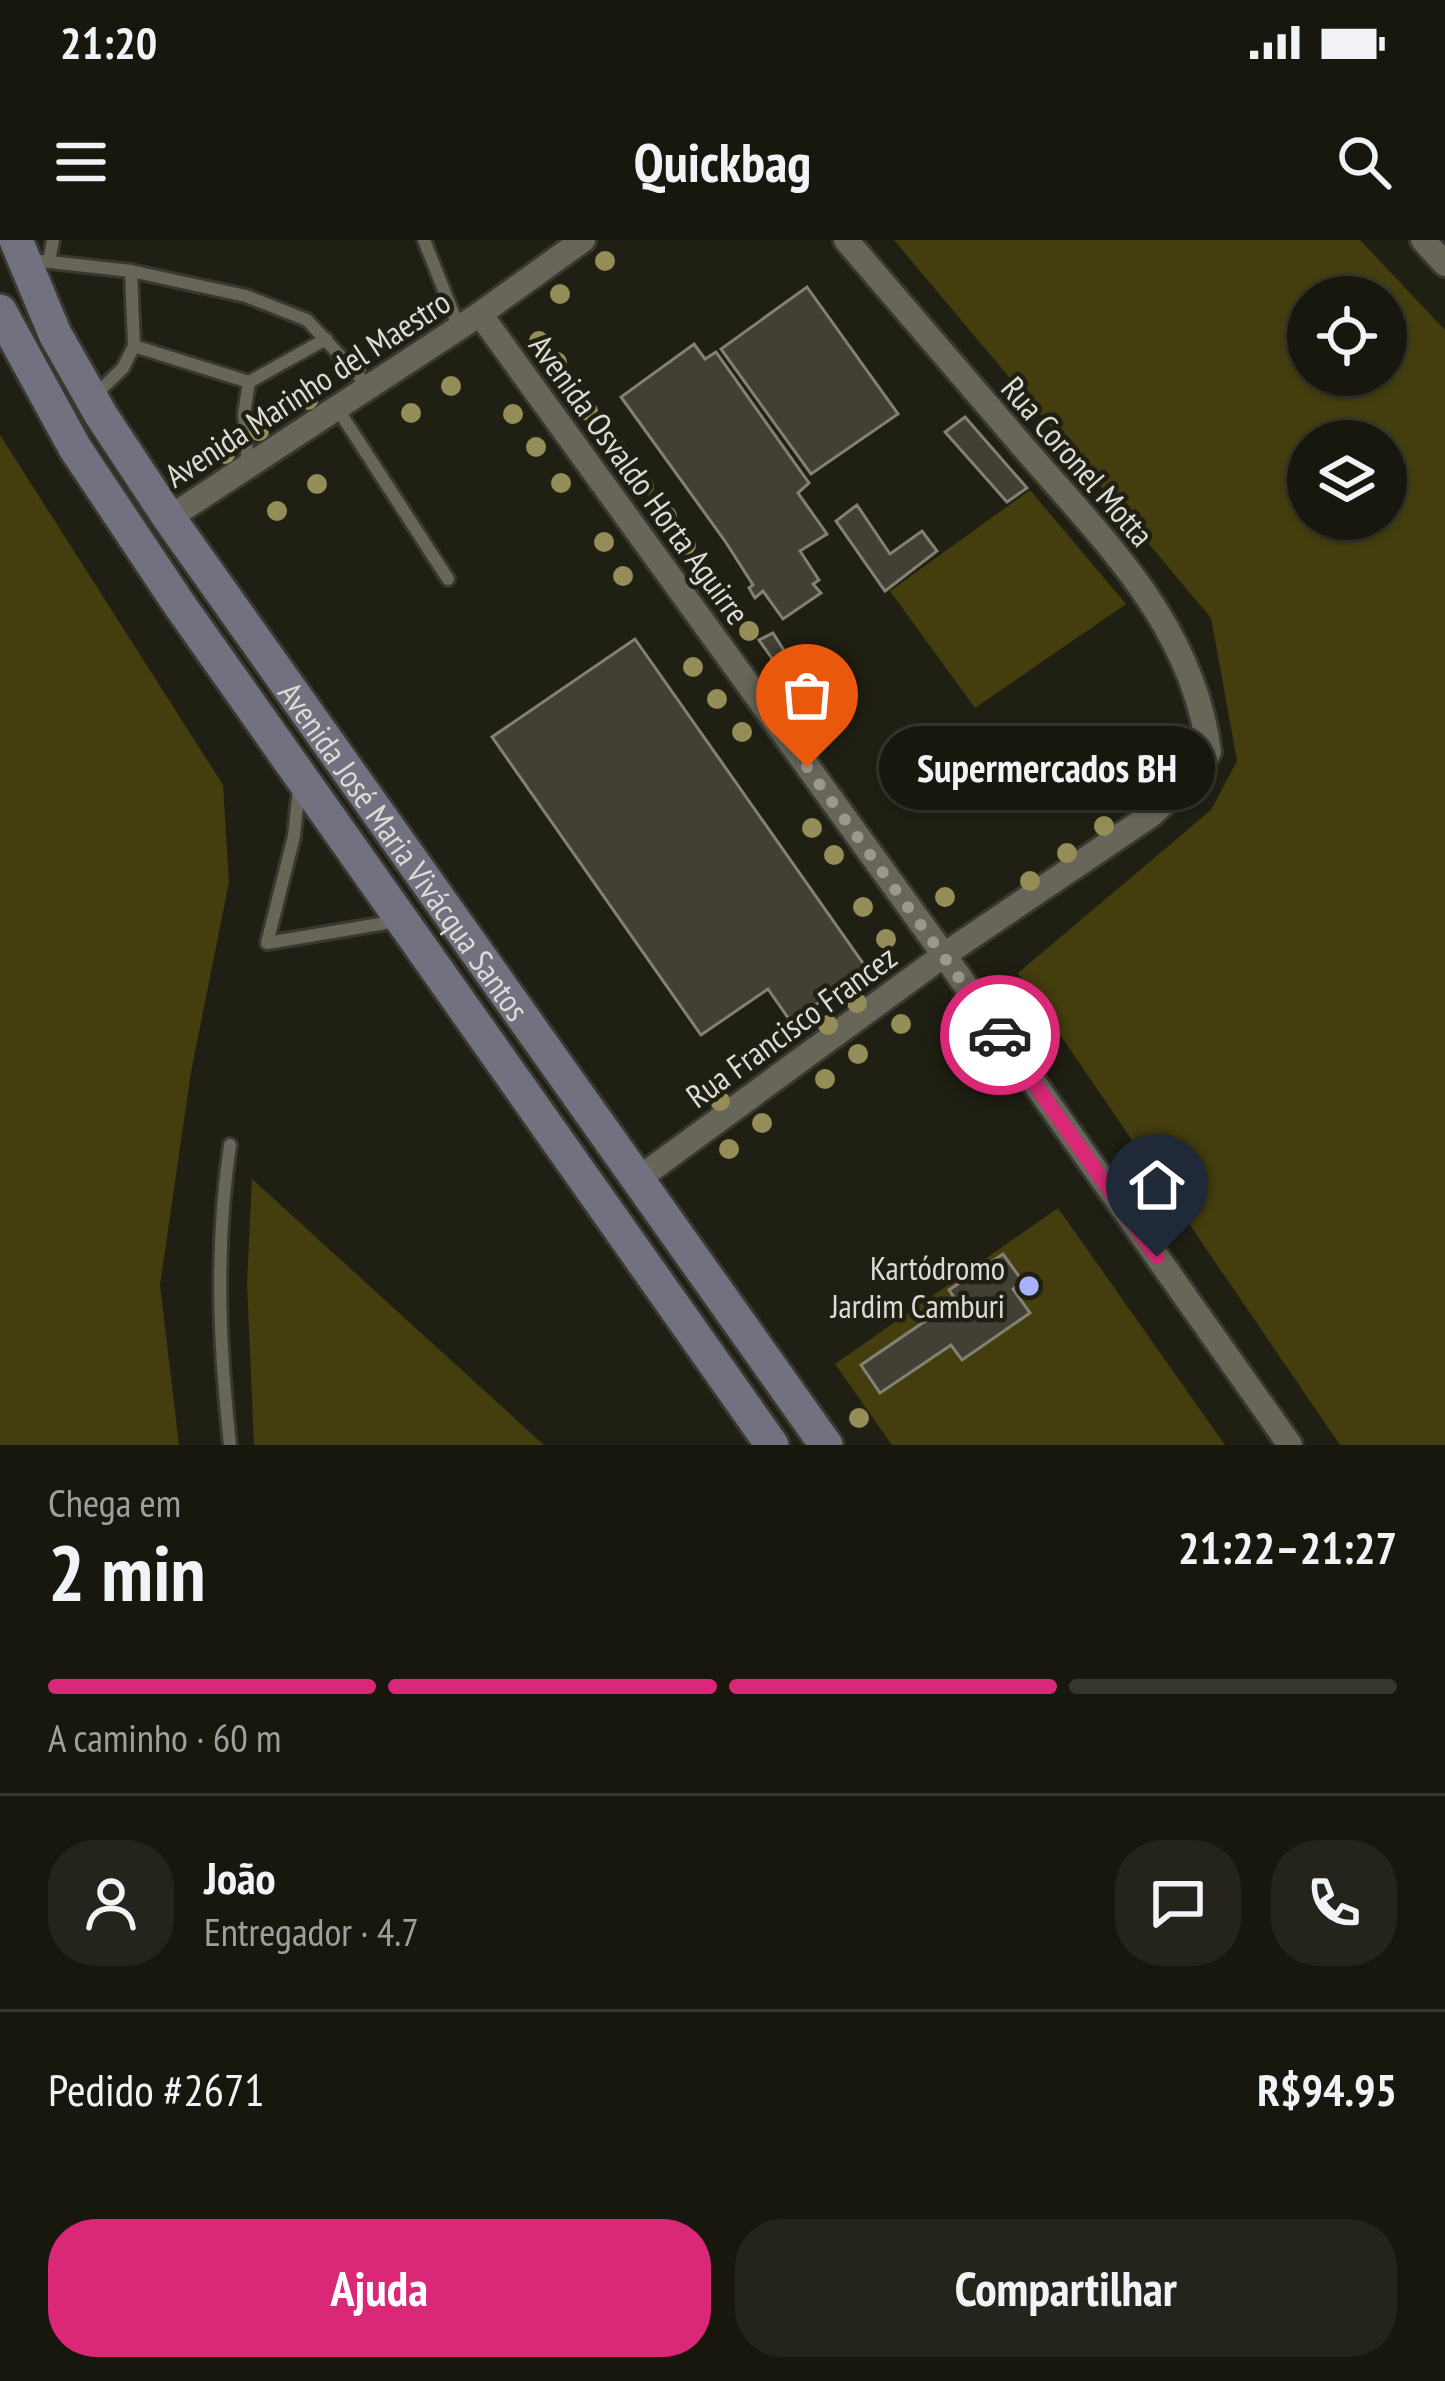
<!DOCTYPE html>
<html lang="pt">
<head>
<meta charset="utf-8">
<style>
  body { margin:0; font-family:"PT Sans Narrow",sans-serif; background:#25241c; color:#f1f3f6; height:100vh; display:flex; flex-direction:column; font-size:45px; white-space:nowrap }
  * { box-sizing:border-box; margin:0 }
  p { font-size:39px; color:#9f9f9e }
  .icon { flex:none; width:66px; height:66px; fill:none; stroke:currentColor; stroke-width:2; stroke-linecap:round; stroke-linejoin:round }
  .map { position:relative; height:1205px; overflow:hidden }
  .panel { display:flex; flex-direction:column; background:#18170e; flex:1 }
  .panel>* { flex:none }
  .controls { position:absolute; left:1287px; top:36px; display:grid; gap:24px }
  .controls a { display:grid; place-items:center; width:120px; height:120px; border-radius:50%; background:#18170e; box-shadow:0 3px 9px #0004,0 0 0 3px #36362e; font-size:60px }
  .pin { position:absolute; display:grid; place-items:center; width:102px; height:102px; color:#fff; margin:-123px -51px; border-radius:50% 50% 50% 0; rotate:-45deg; box-shadow:0 0 12px #0007 }
  .pin .icon { rotate:45deg }
  .courier { position:absolute; display:grid; place-items:center; width:120px; height:120px; margin:-60px; border:9px solid #db2777; border-radius:50%; background:#fff; color:#222; box-shadow:0 3px 15px #0007 }
  .bubble { position:absolute; height:84px; border-radius:42px; background:#18170e; box-shadow:0 3px 9px #0004,0 0 0 3px #36362e; font-size:39px; font-weight:700; line-height:84px; text-align:center }
  .head em { font-style:normal; font-weight:700 }
  .head div { display:flex; flex-direction:column-reverse }
  .head { display:flex; align-items:center; justify-content:space-between; height:204px; padding:0 48px }
  h1 { font-size:78px; font-weight:700; line-height:90px }
  .bar { display:grid; grid-template-columns:repeat(4,1fr); gap:18px 12px; align-content:center; height:144px; padding:0 48px }
  .bar i { height:15px; border-radius:9px; background:#36362e }
  .bar .selected { background:#db2777 }
  .bar p { grid-column:span 4 }
  .line { display:flex; align-items:center; gap:30px; padding:0 48px; border-top:3px solid #36362e }
  .line div { flex:1 }
  .round { display:grid; place-items:center; flex:none; width:126px; height:126px; border-radius:48px; background:#25241c }
  .action { display:flex; gap:24px; margin-top:auto; padding:24px 48px }
  .action a { flex:1; height:138px; border-radius:48px; background:#db2777; color:#fff; font-size:48px; font-weight:700; line-height:138px; text-align:center }
  .action a+a { background:#25241c; color:#f1f3f6 }
  .status { display:flex; justify-content:space-between; align-items:center; height:84px; padding:0 60px; background:#18170e; direction:ltr }
  .status svg { height:33px; fill:currentColor }
  header { display:flex; justify-content:space-between; align-items:center; height:156px; padding:0 48px; background:#18170e; font-size:54px; font-weight:700 }
  .map>svg:first-child { display:block }
</style>
</head>
<body>
<div class="status"><b>21:20</b><svg viewBox="0 0 49 12"><path d="M0 12V9h3v3zM5 12V6h3v6zM10 12V3h3v9zM15 12V0h3v12zM26 1h20v11H26zM47 4h2v5h-2z"/></svg></div>
<header><svg class="icon" aria-label="menu" viewBox="0 0 24 24"><path d="M4 6h16M4 12h16M4 18h16"/></svg>Quickbag<svg class="icon" aria-label="search" viewBox="0 0 24 24"><circle cx="10" cy="10" r="6"/><path d="M15 15l6 6"/></svg></header>
<div class="map">
<svg width="1445" height="1205" viewBox="0 0 1445 1205">
  <rect width="100%" height="100%" fill="#201f13"/>
  <g fill="#443e0e" fill-rule="evenodd">
    <path d="M894,0H1360L1445,90V1205H1340L1018,733L1211,570L1237,521L1211,378ZM1386,57V135H1308V57ZM1386,201V279H1308V201Z"/>
    <polygon points="0,195 223,545 229,642 191,832 160,1045 179,1205 0,1205"/>
    <polygon points="1030,250 1126,364 975,468 890,351"/>
    <polygon points="252,939 544,1205 254,1205 247,1043"/>
    <polygon points="1058,968 1225,1205 892,1205 835,1124"/>
  </g>
  <g fill="#424034" stroke="#838173" stroke-width="3">
    <polygon points="807,47 898,174 811,234 721,109"/>
    <polygon points="694,104 705,119 716,112 809,243 798,253 827,294 800,311 819,340 813,344 821,353 783,379 763,351 755,358 749,348 753,345 725,301 621,157"/>
    <polygon points="965,177 1027,248 1007,262 945,192"/>
    <polygon points="857,265 890,314 922,291 937,311 885,351 836,281"/>
    <polygon points="773,393 790,420 778,427 759,400"/>
    <polygon points="635,399 867,729 791,782 768,749 701,795 492,497"/>
    <polygon points="1003,1014 1023,1042 1013,1049 1030,1073 962,1120 951,1105 880,1153 861,1125 956,1060 949,1050"/>
  </g>
  <g fill="none" stroke-linecap="round" stroke-linejoin="round">
    <defs>
      <g id="service">
        <polyline points="424,0 459,88"/>
        <polyline points="32,20 131,31 246,56 307,80 369,147"/>
        <polyline points="49,22 53,0"/>
        <polyline points="134,106 249,142"/>
        <polyline points="92,158 123,128 134,106 131,31"/>
        <polyline points="337,168 448,339"/>
        <polyline points="248,225 244,174 249,142 326,99"/>
        <polyline points="299,548 294,596 267,703 398,681"/>
        <path d="M230,905C215,1006 219,1104 230,1205"/>
      </g>
      <g id="minor">
        <polyline points="1423,0 1445,24"/>
        <polyline points="480,74 944,715 1290,1205"/>
        <polyline points="169,278 480,74 583,0"/>
        <path d="M638,939L944,715L1151,575L1195,534L1209,512C1193,383 1100,297 1020,203C962,136 904,68 846,0"/>
      </g>
      <g id="secondary">
        <path id="s1" d="M16,0L55,94L101,175L169,278L826,1205"/>
        <polyline points="0,71 75,208 179,364 772,1205"/>
      </g>
    </defs>
    <use href="#service" stroke="#383730" stroke-width="18"/>
    <use href="#minor" stroke="#383730" stroke-width="30"/>
    <use href="#secondary" stroke="#383730" stroke-width="39"/>
    <use href="#service" stroke="#686659" stroke-width="12"/>
    <use href="#minor" stroke="#686659" stroke-width="24"/>
    <use href="#secondary" stroke="#71717f" stroke-width="33"/>
  </g>
  <g fill="#948d57">
    <circle cx="605" cy="21" r="10"/>
    <circle cx="560" cy="54" r="10"/>
    <circle cx="409" cy="88" r="10"/>
    <circle cx="539" cy="101" r="10"/>
    <circle cx="557" cy="122" r="10"/>
    <circle cx="358" cy="124" r="10"/>
    <circle cx="451" cy="146" r="10"/>
    <circle cx="308" cy="160" r="10"/>
    <circle cx="588" cy="171" r="10"/>
    <circle cx="411" cy="173" r="10"/>
    <circle cx="513" cy="174" r="10"/>
    <circle cx="259" cy="191" r="10"/>
    <circle cx="536" cy="207" r="10"/>
    <circle cx="617" cy="210" r="10"/>
    <circle cx="225" cy="214" r="10"/>
    <circle cx="561" cy="243" r="10"/>
    <circle cx="317" cy="244" r="10"/>
    <circle cx="644" cy="246" r="10"/>
    <circle cx="277" cy="271" r="10"/>
    <circle cx="667" cy="276" r="10"/>
    <circle cx="604" cy="302" r="10"/>
    <circle cx="686" cy="305" r="10"/>
    <circle cx="623" cy="336" r="10"/>
    <circle cx="712" cy="343" r="10"/>
    <circle cx="734" cy="372" r="10"/>
    <circle cx="749" cy="391" r="10"/>
    <circle cx="693" cy="427" r="10"/>
    <circle cx="717" cy="459" r="10"/>
    <circle cx="815" cy="488" r="10"/>
    <circle cx="742" cy="492" r="10"/>
    <circle cx="1139" cy="563" r="10"/>
    <circle cx="1104" cy="586" r="10"/>
    <circle cx="812" cy="588" r="10"/>
    <circle cx="1067" cy="613" r="10"/>
    <circle cx="834" cy="615" r="10"/>
    <circle cx="1030" cy="641" r="10"/>
    <circle cx="945" cy="657" r="10"/>
    <circle cx="863" cy="667" r="10"/>
    <circle cx="886" cy="699" r="10"/>
    <circle cx="857" cy="763" r="10"/>
    <circle cx="901" cy="784" r="10"/>
    <circle cx="828" cy="785" r="10"/>
    <circle cx="858" cy="814" r="10"/>
    <circle cx="825" cy="839" r="10"/>
    <circle cx="720" cy="861" r="10"/>
    <circle cx="762" cy="883" r="10"/>
    <circle cx="729" cy="909" r="10"/>
    <circle cx="859" cy="1178" r="10"/>
  </g>
  <g fill="none" stroke-linecap="round" stroke-linejoin="round">
    <polyline stroke="#9a9990" stroke-width="12" stroke-dasharray="0 21.6" points="807,527 1000,795"/>
    <polyline stroke="#db2777" stroke-width="15" points="1000,795 1157,1017"/>
  </g>
  <circle fill="#a9b0fc" stroke="#201f13" stroke-width="4.5" cx="1029" cy="1046" r="12"/>
  <g text-anchor="middle" dominant-baseline="central" stroke-width="9" stroke-linejoin="round" paint-order="stroke">
    <g font-size="33" fill="#dcdbd4" stroke="#201f13">
      <text transform="translate(307 148) rotate(-33)">Avenida Marinho del Maestro</text>
      <text transform="translate(1078 221) rotate(49)">Rua Coronel Motta</text>
      <text transform="translate(640 239) rotate(54)">Avenida Osvaldo Horta Aguirre</text>
      <text stroke="none"><textPath href="#s1" startOffset="726">Avenida José Maria Vivácqua Santos</textPath></text>
      <text transform="translate(791 786) rotate(-36)">Rua Francisco Francez</text>
    </g>
    <g font-size="33" fill="#dcdbd4" stroke="#201f13" text-anchor="end">
      <text x="1005" y="1027">Kartódromo<tspan x="1005" dy="38">Jardim Camburi</tspan></text>
    </g>
  </g>
</svg>
<div class="controls">
<a><svg class="icon" aria-label="locate" viewBox="0 0 24 24"><circle cx="12" cy="12" r="6"/><path d="M12 2v4M12 18v4M2 12h4M18 12h4"/></svg></a>
<a><svg class="icon" aria-label="layers" viewBox="0 0 24 24"><path d="M12 4l9 5-9 5-9-5zM3 14l9 5 9-5"/></svg></a>
</div>
<div class="pin" style="left:807px;top:527px;background:#ea580c"><svg class="icon" aria-label="bag" viewBox="0 0 24 24"><path d="M5 8h14l-1 12H6zM9 8a3 3 0 0 1 6 0"/></svg></div>
<div class="pin" style="left:1157px;top:1017px;background:#1f2937"><svg class="icon" aria-label="home" viewBox="0 0 24 24"><path d="M3 11l9-7 9 7M6 9v11h12V9"/></svg></div>
<div class="courier" style="left:1000px;top:795px"><svg class="icon" aria-label="car" viewBox="0 0 24 24"><path d="M5 17H2v-5l4-1 3-4h7l3 4 3 1v5h-3M9 17h6M6 11h13"/><circle cx="7" cy="17" r="2"/><circle cx="17" cy="17" r="2"/></svg></div>
<div class="bubble" style="left:879px;top:486px;width:336px">Supermercados BH</div>
</div>
<section class="panel">
<div class="head"><div><h1>2 min</h1><p>Chega em</p></div><em>21:22–21:27</em></div>
<div class="bar"><i class="selected"></i><i class="selected"></i><i class="selected"></i><i></i><p>A caminho · 60 m</p></div>
<div class="line" style="height:216px"><a class="round"><svg class="icon" aria-label="person" viewBox="0 0 24 24"><circle cx="12" cy="8" r="4"/><path d="M4 21q1-7 8-7t8 7"/></svg></a><div><b>João</b><p>Entregador · 4.7</p></div><a class="round"><svg class="icon" aria-label="chat" viewBox="0 0 24 24"><path d="M4 5h16v11H9l-5 4z"/></svg></a><a class="round"><svg class="icon" aria-label="phone" viewBox="0 0 24 24"><path d="M5 4h4l2 5-3 2q2 4 5 5l2-3 5 2v4C11 20 4 13 5 4z"/></svg></a></div>
<div class="line" style="height:156px"><div>Pedido #2671</div><b>R$94.95</b></div>
<div class="action"><a>Ajuda</a><a>Compartilhar</a></div>
</section>
</body>
</html>
